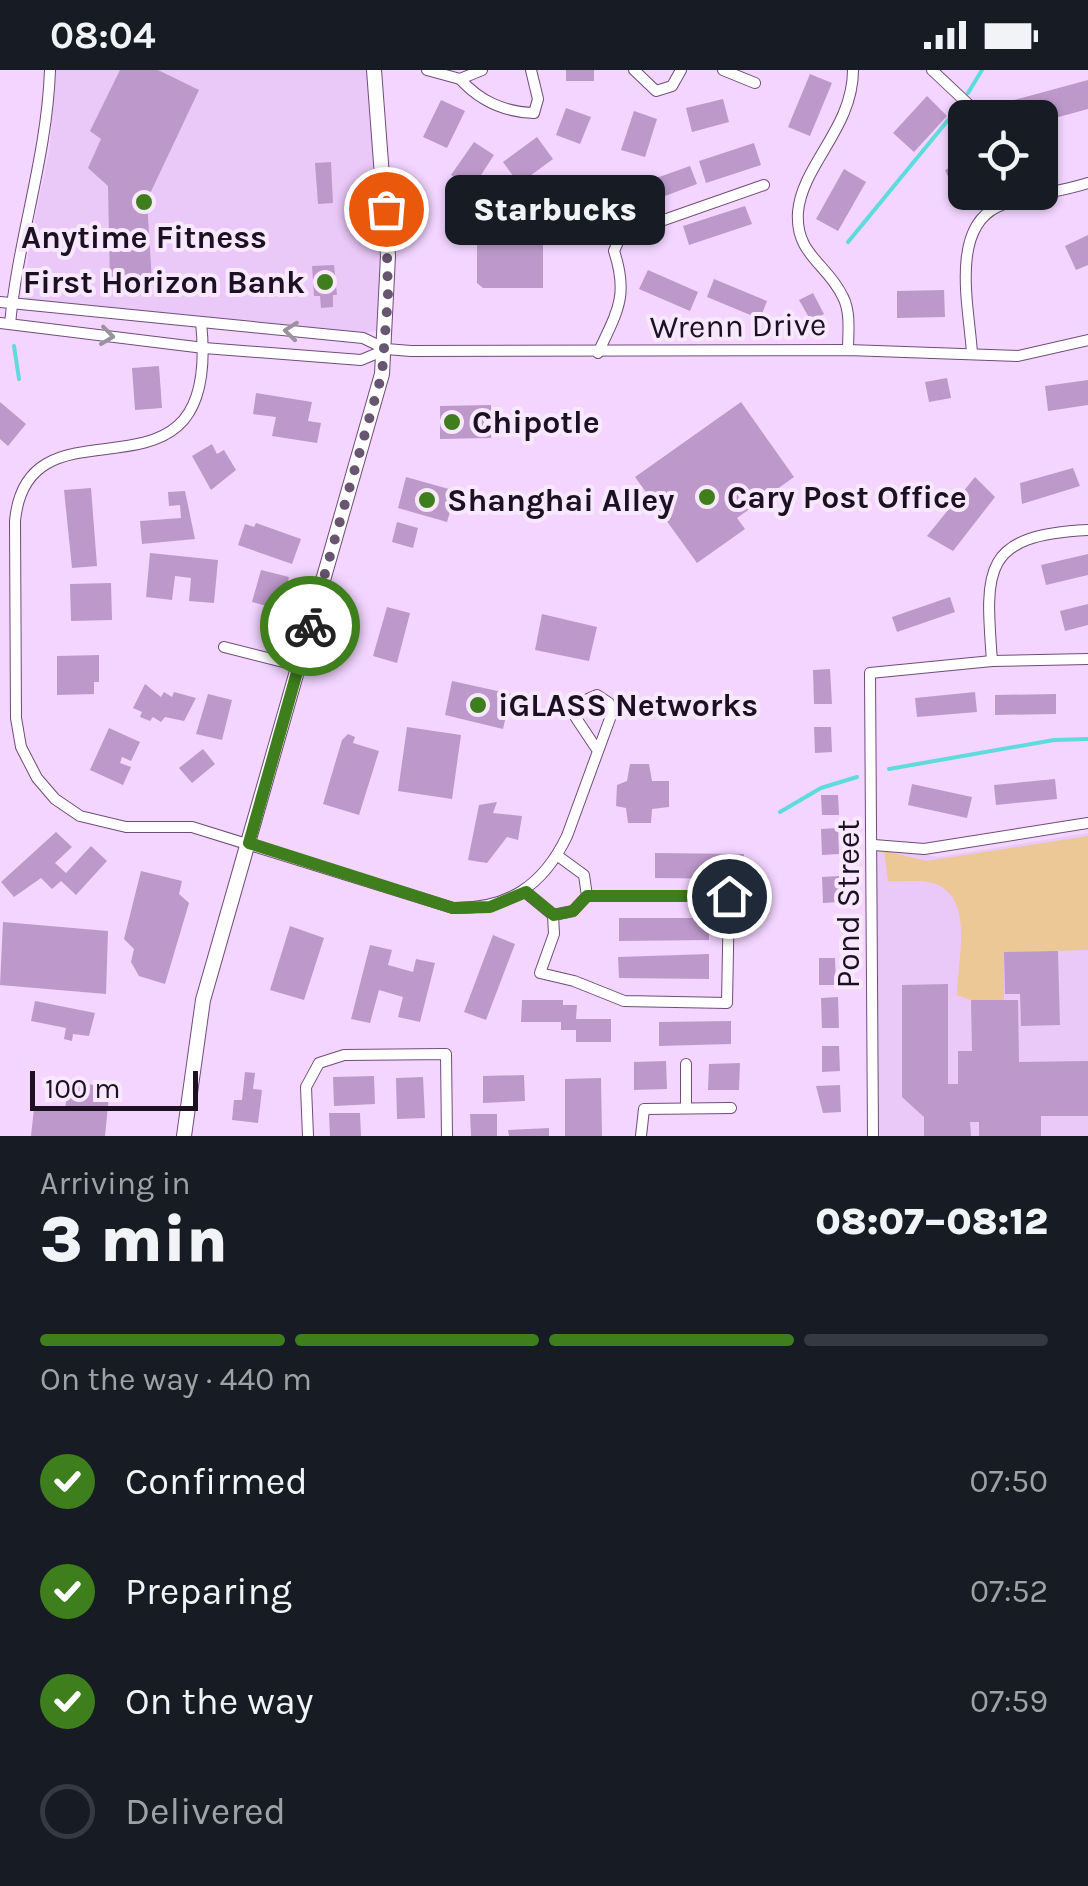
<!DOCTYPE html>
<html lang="en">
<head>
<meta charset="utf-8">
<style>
  body { margin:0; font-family:Karla,sans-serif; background:#242831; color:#f1f3f6; height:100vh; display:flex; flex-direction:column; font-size:38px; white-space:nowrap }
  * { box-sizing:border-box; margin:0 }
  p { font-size:32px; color:#9ea1a6 }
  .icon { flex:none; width:55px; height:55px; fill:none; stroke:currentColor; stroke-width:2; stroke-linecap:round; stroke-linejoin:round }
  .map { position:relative; height:1066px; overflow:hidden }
  .panel { display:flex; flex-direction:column; background:#171b24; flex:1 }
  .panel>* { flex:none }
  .tools { position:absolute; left:948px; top:30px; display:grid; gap:20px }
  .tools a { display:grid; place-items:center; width:110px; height:110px; border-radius:15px; background:#171b24; box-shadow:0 2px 8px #0004; font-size:50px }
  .scale { position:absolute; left:30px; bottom:25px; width:168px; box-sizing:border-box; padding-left:10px; border:5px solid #1d1022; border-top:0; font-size:28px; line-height:35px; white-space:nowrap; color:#1d1022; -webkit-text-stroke:8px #f8e8fe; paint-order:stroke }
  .pin { position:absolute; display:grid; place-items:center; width:85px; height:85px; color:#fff; margin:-42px; border:5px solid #fff; border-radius:50%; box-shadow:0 2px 10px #0007 }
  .courier { position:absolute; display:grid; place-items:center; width:100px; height:100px; margin:-50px; border:8px solid #3f7e1c; border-radius:50%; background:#fff; color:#222; box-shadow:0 2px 12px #0007 }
  .bubble { position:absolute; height:70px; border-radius:15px; background:#171b24; box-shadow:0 2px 8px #0004; font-size:32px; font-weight:800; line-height:70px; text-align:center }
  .overview em { font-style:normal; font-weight:800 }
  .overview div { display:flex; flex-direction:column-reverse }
  .overview { display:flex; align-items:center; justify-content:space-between; height:170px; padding:0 40px }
  h1 { font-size:65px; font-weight:800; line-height:75px }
  .bar { display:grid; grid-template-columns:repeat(4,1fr); gap:15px 10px; align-content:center; height:120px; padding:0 40px }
  .bar i { height:12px; border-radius:8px; background:#363941 }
  .bar .current { background:#3f7e1c }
  .bar p { grid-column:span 4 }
  ol { padding:0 40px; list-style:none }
  li { display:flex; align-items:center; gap:30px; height:110px }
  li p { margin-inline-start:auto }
  li .icon { padding:10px; border-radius:50%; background:#3f7e1c; color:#fff; stroke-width:4 }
  li:last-child { color:#9ea1a6 }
  li i { width:55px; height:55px; border:5px solid #363941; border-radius:50% }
  .status { display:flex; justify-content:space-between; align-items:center; height:70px; padding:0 50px; background:#171b24; direction:ltr }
  .status svg { height:28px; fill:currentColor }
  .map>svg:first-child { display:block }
</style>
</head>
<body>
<div class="status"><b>08:04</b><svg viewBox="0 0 49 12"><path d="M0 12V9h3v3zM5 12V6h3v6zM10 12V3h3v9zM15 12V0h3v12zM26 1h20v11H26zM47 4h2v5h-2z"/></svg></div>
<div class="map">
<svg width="1088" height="1066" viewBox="0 0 1088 1066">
  <rect width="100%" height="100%" fill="#f3d5ff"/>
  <g fill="#eac8f7">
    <polygon points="56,0 374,0 388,259 355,264 24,229 29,176 50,77"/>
    <polygon points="1088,763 1088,1066 873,1066 874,775 938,787"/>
  </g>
  <path fill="#ebc896" d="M1088,766V880L1004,882V930H971L957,925C957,892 975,830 936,814C923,809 902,812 888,811L884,781L927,791Z"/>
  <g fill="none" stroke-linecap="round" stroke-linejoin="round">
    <g stroke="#5edbdd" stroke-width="4">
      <polyline points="968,23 982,0"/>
      <polyline points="848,172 958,38"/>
      <polyline points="14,276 19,309"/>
      <polyline points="889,699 1054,670 1088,669"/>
      <polyline points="780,742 821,718 857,707"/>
    </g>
  </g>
  <g fill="#bd99cb">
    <polygon points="120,0 158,0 199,20 147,130 152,212 110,214 108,116 88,98 101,69 90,61"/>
    <rect x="566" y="0" width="28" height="11"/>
    <polygon points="810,4 832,13 810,66 788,57"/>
    <polygon points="1088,10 1088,39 1040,52 1040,48 1019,48 1014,30"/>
    <polygon points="927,26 947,46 914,82 893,63"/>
    <polygon points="723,29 729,52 692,62 686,38"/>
    <polygon points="441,30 465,41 447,78 423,67"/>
    <polygon points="566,38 591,47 580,74 556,65"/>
    <polygon points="634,41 657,49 645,87 621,80"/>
    <polygon points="537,67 553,89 519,114 503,92"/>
    <polygon points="474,72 494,85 472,119 451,105"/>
    <polygon points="754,73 761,95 706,113 699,91"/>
    <polygon points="965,90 965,119 956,124 945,100"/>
    <polygon points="331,92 333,133 318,134 315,93"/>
    <polygon points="690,96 697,114 641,135 634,116"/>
    <polygon points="844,99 866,112 838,161 816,149"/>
    <polygon points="629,124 636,148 619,154 612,130"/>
    <polygon points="745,136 752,154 689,175 683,156"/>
    <polygon points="477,160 543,160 543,218 483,218 477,213"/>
    <polygon points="1088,165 1088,195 1076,200 1065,176"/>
    <polygon points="334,195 337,225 333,225 333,237 321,238 320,226 314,226 312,196"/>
    <polygon points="648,200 698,222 690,241 639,219"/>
    <polygon points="714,209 767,231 760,249 707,227"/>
    <polygon points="944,220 945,247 897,248 897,221"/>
    <polygon points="813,223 824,244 811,251 799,230"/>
    <polygon points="159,296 162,338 135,340 132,298"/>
    <polygon points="947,308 951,328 929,332 925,312"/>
    <polygon points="1088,310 1088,335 1048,341 1045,316"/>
    <polygon points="256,323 312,332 308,351 321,353 317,373 272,366 276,347 253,344"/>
    <polygon points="0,332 26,354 8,376 0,369"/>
    <polygon points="741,332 794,407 737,448 745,459 697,493 635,407"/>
    <polygon points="491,335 491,368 440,369 440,336"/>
    <polygon points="212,374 217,384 224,380 236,400 211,420 192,386"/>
    <polygon points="1073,398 1080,416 1022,434 1020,413"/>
    <polygon points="406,407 456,421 447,452 398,438"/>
    <polygon points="975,407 995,427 953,481 927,466"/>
    <polygon points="91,418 97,496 72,498 64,420"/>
    <polygon points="185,421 195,469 142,474 140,451 181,448 180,435 169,436 168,422"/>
    <polygon points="397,452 418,458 413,478 392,472"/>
    <polygon points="256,453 301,469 292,494 238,475 245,454 254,457"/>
    <polygon points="150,483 218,490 214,533 189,531 191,508 175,506 172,530 146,527"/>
    <polygon points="1088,484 1088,505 1046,515 1041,495"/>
    <polygon points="261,500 289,507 281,540 252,532"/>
    <polygon points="111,513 112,550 71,551 70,514"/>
    <polygon points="950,527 955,542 897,562 892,547"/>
    <polygon points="1088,534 1088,555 1065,561 1060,541"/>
    <polygon points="387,537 410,543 397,593 373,586"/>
    <polygon points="542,544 597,557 589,591 535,580"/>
    <polygon points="99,585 99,612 94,612 94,624 57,625 57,586"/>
    <polygon points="830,599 832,634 814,634 813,600"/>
    <polygon points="452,611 511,624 503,659 445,645"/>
    <polygon points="145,614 161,627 164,622 172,627 174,622 196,628 184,651 165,647 161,652 153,647 150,651 140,647 142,642 133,638"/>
    <polygon points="975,622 977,642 917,647 915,628"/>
    <polygon points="208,624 232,630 222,670 196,664"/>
    <polygon points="1056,624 1056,644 995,645 995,625"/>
    <polygon points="407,657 461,665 452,729 398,721"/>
    <polygon points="814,657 831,657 832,682 815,683"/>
    <polygon points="109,658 140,672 131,691 122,687 120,693 131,697 123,715 90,700"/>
    <polygon points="348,664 355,667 353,673 379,681 359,745 323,734 342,670"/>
    <polygon points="203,679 215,694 192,713 179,698"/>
    <polygon points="630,694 649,694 652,711 669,711 669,737 652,739 651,753 628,753 626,738 616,736 617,715 627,711"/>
    <polygon points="1055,709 1057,729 996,735 994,715"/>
    <polygon points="912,714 972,727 967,748 908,735"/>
    <polygon points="821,725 838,725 839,745 822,745"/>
    <polygon points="497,732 493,743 522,746 518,770 507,767 487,793 468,790 479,735"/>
    <polygon points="838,758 839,784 822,785 821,759"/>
    <polygon points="56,762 72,777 55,793 66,803 91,776 107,791 76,825 61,811 52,819 41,808 14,827 1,812"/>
    <polygon points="655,783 744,784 744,809 655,808"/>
    <polygon points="141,801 182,811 179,824 189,833 165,914 139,906 131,892 134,879 124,869"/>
    <polygon points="839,806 840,832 823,833 822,807"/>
    <polygon points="619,848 709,848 709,870 619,871"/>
    <polygon points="3,852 108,861 106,924 0,915"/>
    <polygon points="290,856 324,868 304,930 270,920"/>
    <polygon points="493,865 515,874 486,950 464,942"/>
    <polygon points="370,875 392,880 388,895 413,902 416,889 435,893 420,952 398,947 403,927 379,920 370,953 351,949"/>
    <polygon points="1058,881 1060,955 1021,956 1020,924 1005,924 1004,882"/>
    <polygon points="709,884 709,909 619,908 618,887"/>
    <polygon points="819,888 835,888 836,915 819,915"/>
    <polygon points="948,914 948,1014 958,1014 958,981 972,981 971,930 1018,930 1019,992 1088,991 1088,1046 1041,1046 1041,1066 979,1066 979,1052 970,1052 971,1066 924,1066 924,1047 902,1027 902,915"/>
    <polygon points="838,927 839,958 822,958 821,928"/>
    <polygon points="522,930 563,930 563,935 577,935 576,949 611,949 611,972 576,972 576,960 561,960 561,952 521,952"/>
    <polygon points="35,931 95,943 89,966 73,964 72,971 64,969 66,958 31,951"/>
    <polygon points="731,951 731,974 659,976 659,952"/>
    <polygon points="822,976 839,976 840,1001 822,1002"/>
    <polygon points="666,991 667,1019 634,1020 634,992"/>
    <polygon points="740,993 739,1020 708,1020 709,994"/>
    <polygon points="245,1002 255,1003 253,1019 262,1020 258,1053 232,1050 234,1030 242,1030"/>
    <polygon points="524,1005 525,1031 483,1033 483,1006"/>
    <polygon points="374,1006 375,1034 334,1036 333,1007"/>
    <polygon points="423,1007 425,1048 397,1049 396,1008"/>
    <polygon points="601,1008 602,1066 565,1066 565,1009"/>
    <polygon points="68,1013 110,1016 105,1066 31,1066 34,1038 65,1040"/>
    <polygon points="840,1015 841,1042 823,1043 816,1016"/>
    <polygon points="329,1043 360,1043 361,1066 330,1066"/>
    <polygon points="470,1044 497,1044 497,1066 471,1066"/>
    <polygon points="549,1058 549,1066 509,1066 508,1060"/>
  </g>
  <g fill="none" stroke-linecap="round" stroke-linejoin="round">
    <defs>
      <g id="street">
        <polyline points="427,0 460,9 482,0"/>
        <polyline points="634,0 656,21 672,16 681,0"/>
        <polyline points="723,0 755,13"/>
        <polyline points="932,0 983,48"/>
        <path d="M460,9C480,31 503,42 534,43L538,29L531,0"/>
        <polyline points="0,232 363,268 386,279 411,281 848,280 1018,286 1088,270"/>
        <path d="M201,252C223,458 28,313 15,451L16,648L21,677L37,708L55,729L80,746L126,757H192L453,838C508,839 543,816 567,766L612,643L609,633L597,625L581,632L576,648L598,681"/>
        <polyline points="0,253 204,278 361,290 385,280"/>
        <path d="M10,254C18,168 47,87 50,0"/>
        <path d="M848,280C848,263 851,243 843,227C827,193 795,185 798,142C802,95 853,58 853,0"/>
        <path d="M598,283C617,242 629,226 614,181L621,165L764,115"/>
        <path d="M972,284C970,242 949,160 997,137C1024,124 1059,123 1088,113"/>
        <polyline points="224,577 299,596"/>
        <path d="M992,591C985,499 982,465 1088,460"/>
        <polyline points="874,775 924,779 1088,753"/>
        <polyline points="525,822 553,845 573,841 587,826 584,805 558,786"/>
        <polyline points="553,845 554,864 540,903 574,911 624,931 727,933 729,826 587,826"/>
        <polyline points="686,1038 686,994"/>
        <polyline points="308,1066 306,1017 319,993 344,985 446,984 447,1066"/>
        <polyline points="641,1066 644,1039 731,1038"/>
        <polyline points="873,1066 870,603 992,591 1088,589"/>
      </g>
      <polyline id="secondary" points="184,1066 203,930 382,304 388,186 374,0"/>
    </defs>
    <use href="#street" stroke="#6f4d7b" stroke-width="12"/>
    <use href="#secondary" stroke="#6f4d7b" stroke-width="16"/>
    <use href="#street" stroke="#fff" stroke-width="10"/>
    <use href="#secondary" stroke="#fff" stroke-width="14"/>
  </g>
  <defs><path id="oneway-chevron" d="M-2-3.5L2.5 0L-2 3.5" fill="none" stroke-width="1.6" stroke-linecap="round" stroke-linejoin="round" transform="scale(2.5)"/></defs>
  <g stroke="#99939c">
    <use href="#oneway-chevron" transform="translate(291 261) rotate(-174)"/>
    <use href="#oneway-chevron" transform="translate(107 266) rotate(7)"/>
  </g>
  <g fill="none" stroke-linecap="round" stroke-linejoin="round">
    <polyline stroke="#68556f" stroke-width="10" stroke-dasharray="0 18" points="310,556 382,304 388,226 386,139"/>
    <polyline stroke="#3f7e1c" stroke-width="12" points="310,556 249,773 453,838 490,837 526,822 554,845 573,841 587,826 729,826"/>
  </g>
  <g fill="#3f7e1c" stroke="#f8e8fe" stroke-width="4">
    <circle cx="144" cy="132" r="10"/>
    <circle cx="325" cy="212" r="10"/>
    <circle cx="452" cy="352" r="10"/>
    <circle cx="707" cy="427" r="10"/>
    <circle cx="427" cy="430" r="10"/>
    <circle cx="478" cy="635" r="10"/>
  </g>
  <g text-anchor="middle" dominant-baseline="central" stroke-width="8" stroke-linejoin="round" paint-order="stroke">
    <g font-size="32" font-weight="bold" fill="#1d1022" stroke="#f8e8fe" text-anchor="start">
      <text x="144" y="167" text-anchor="middle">Anytime Fitness</text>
      <text x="305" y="212" text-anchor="end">First Horizon Bank</text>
      <text x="472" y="352">Chipotle</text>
      <text x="727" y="427">Cary Post Office</text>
      <text x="447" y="430">Shanghai Alley</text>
      <text x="498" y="635">iGLASS Networks</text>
    </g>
    <g font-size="32" fill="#1d1022" stroke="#f8e8fe">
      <text transform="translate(738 256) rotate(-1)">Wrenn Drive</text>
      <text transform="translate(848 834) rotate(-90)">Pond Street</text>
    </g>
  </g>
</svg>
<div class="tools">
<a><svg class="icon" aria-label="locate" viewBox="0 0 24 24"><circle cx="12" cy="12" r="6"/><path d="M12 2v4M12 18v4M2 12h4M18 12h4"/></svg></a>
</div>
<div class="scale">100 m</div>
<div class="pin" style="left:386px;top:139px;background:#ea580c"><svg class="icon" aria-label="bag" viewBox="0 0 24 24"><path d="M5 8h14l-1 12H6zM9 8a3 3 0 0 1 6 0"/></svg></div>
<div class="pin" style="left:729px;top:826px;background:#1f2937"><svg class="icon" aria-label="home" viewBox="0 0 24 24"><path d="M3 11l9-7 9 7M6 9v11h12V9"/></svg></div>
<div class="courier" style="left:310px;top:556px"><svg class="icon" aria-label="bike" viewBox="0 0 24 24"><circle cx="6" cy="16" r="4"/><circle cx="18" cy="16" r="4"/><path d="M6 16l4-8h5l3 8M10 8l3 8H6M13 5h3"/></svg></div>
<div class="bubble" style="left:445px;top:105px;width:220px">Starbucks</div>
</div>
<section class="panel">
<div class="overview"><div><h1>3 min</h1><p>Arriving in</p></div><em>08:07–08:12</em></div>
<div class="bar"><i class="current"></i><i class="current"></i><i class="current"></i><i></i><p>On the way · 440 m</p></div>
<ol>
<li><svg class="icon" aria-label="check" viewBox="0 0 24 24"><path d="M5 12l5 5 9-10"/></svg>Confirmed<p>07:50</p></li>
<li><svg class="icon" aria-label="check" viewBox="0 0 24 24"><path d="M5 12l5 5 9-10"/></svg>Preparing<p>07:52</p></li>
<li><svg class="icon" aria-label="check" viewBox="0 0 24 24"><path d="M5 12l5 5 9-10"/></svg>On the way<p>07:59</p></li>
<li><i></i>Delivered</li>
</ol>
</section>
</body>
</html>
